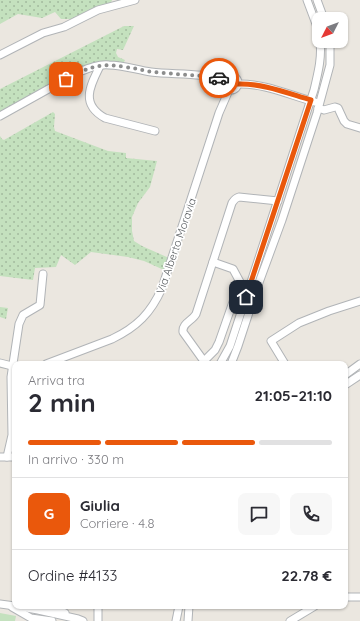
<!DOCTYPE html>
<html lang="it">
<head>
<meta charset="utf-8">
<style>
  body { margin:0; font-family:Quicksand,sans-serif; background:#f7f7f7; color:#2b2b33; height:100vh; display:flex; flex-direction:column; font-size:15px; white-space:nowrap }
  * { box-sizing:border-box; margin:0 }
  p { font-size:13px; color:#7c7c81 }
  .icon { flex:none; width:22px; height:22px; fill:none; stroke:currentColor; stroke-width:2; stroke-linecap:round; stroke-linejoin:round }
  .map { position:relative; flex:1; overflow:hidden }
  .panel { position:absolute; left:12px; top:361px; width:336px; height:248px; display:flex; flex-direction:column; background:#fff; border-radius:8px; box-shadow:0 1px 3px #0004 }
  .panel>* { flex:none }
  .needle { width:26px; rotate:228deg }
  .buttons { position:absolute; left:312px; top:12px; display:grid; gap:8px }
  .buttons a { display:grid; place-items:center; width:36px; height:36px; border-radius:8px; background:#fff; box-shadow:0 1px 3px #0004; font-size:20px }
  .pin { position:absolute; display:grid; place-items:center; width:34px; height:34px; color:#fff; margin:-17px; border-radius:8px; box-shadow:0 2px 6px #0006 }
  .courier { position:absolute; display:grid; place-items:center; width:40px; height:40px; margin:-20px; border:3px solid #ea580c; border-radius:50%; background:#fff; color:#222; box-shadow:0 1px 5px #0007 }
  .summary em { font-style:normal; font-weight:700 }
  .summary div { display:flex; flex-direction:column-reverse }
  .summary { display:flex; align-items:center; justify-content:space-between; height:68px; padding:0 16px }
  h1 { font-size:26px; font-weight:700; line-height:30px }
  .bar { display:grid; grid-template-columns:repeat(4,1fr); gap:6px 4px; align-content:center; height:48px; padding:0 16px }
  .bar i { height:5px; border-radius:3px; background:#e1e1e2 }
  .bar .selected { background:#ea580c }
  .bar p { grid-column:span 4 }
  .line { display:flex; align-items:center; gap:10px; padding:0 16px; border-top:1px solid #e1e1e2 }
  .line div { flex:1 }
  .round { display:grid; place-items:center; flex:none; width:42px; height:42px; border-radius:8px; background:#f7f7f7 }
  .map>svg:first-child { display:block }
</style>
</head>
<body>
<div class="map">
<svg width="360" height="621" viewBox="0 0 360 621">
  <defs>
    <pattern id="grass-dots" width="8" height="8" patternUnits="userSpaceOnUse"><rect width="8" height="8" fill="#c4e1be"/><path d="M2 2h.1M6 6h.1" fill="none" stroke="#a2ba9e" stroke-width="1.8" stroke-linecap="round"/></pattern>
  </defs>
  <rect width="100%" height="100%" fill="#ebe7e0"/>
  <g fill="url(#grass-dots)">
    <polygon points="0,0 112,0 111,3 72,19 61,19 55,12 42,18 18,14 0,24"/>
    <polygon points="124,26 134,26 123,50 117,49 116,53 118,57 125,60 124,62 105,62 0,112 0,89"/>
    <polygon points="53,112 55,114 54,127 55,131 108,151 126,153 126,158 157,161 150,187 138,203 132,217 132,231 134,241 142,246 169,258 164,270 144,261 128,257 91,252 75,265 61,255 56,267 35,268 33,280 0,276 0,136 2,139 4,140"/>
    <polygon points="0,307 8,308 6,319 0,317"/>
  </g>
  <polygon fill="#c4e1be" points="0,613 16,616 15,621 0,621"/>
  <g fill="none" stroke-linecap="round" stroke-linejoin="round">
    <defs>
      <g id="minor">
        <polyline points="307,0 316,24 319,37"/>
        <polyline points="317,0 324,19"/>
        <polyline points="0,55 43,33 64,27 98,10 135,0"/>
        <path d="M100,66C90,86 80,104 105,118L155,131"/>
        <circle cx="231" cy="83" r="7"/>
        <path d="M237,84C264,83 289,95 315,102"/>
        <polyline points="318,108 324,110 335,107 338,108 344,121 347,124 360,128"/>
        <path d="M0,116L79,72C89,68 99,64 109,65C123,65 137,70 151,72C175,75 203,72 224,81"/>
        <polyline points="204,361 215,350 219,342 240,282 233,269 213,262"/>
        <polyline points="0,363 12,366"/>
        <path d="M46,364L112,339C137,327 151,313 162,288L219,113L229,90"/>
        <path d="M206,364L183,332C182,323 192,321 196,314L232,203C234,200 235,198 239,197L278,201"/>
        <path d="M220,364L230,346L314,90C318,73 322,58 320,41"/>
        <polyline points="231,364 238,346 257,288 282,220 317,113 330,65 330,41"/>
        <polyline points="285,364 271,341 299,323 329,311 360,301"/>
        <polyline points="345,375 360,364"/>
        <polyline points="345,385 360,375"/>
        <polyline points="0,457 15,457"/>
        <polyline points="7,457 12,435 11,377 19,324 23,315 40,305 43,274"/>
        <polyline points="345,597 360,597"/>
        <polyline points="0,604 15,606"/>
        <polyline points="15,606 38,610 78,619 83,621"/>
        <polyline points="51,606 65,613"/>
        <polyline points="12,607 31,618 52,621"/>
        <polyline points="98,621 98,606"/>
        <polyline points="176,621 179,606"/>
        <polyline points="188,621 189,606"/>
        <polyline points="290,621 315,606"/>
      </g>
    </defs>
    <use href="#minor" stroke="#b1b4b7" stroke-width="9"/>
    <use href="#minor" stroke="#fff" stroke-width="7"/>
  </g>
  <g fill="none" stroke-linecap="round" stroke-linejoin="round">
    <path stroke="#8c8d8d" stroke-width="4" stroke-dasharray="0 7.2" d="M66,79C87,68 101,62 125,67C135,68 144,71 153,72C173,74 192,75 212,77L219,78"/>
    <path stroke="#ea580c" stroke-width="5" d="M219,78L224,81L227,77L231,76L236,79L237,84C262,83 287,93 311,100L246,297"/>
  </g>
  <g text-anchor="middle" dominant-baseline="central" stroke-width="3.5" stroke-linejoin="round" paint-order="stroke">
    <g font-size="11" fill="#595d60" stroke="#fff">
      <text transform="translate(176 246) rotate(-71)">Via Alberto Moravia</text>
    </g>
  </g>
</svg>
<div class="buttons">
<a><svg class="needle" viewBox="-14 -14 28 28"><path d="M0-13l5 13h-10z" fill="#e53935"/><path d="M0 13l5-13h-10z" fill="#7c7c81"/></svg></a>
</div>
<div class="pin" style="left:66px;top:79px;background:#ea580c"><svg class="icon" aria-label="bag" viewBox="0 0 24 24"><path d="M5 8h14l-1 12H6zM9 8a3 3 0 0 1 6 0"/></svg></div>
<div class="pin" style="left:246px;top:297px;background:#1f2937"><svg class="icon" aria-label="home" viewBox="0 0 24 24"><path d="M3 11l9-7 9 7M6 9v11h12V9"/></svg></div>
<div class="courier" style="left:219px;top:78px"><svg class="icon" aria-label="car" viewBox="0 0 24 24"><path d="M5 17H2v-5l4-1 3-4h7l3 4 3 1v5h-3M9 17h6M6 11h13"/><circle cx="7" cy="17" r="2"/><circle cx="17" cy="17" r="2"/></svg></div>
<section class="panel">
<div class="summary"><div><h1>2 min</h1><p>Arriva tra</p></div><em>21:05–21:10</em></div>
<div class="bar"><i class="selected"></i><i class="selected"></i><i class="selected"></i><i></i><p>In arrivo · 330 m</p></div>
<div class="line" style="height:72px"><b class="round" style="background:#ea580c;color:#fff">G</b><div><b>Giulia</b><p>Corriere · 4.8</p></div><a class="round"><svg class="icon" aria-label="chat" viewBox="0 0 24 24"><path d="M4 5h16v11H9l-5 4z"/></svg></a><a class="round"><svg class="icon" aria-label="phone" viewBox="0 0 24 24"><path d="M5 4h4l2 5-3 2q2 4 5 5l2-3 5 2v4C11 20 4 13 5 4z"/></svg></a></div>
<div class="line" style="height:52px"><div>Ordine #4133</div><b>22.78 €</b></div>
</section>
</div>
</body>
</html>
